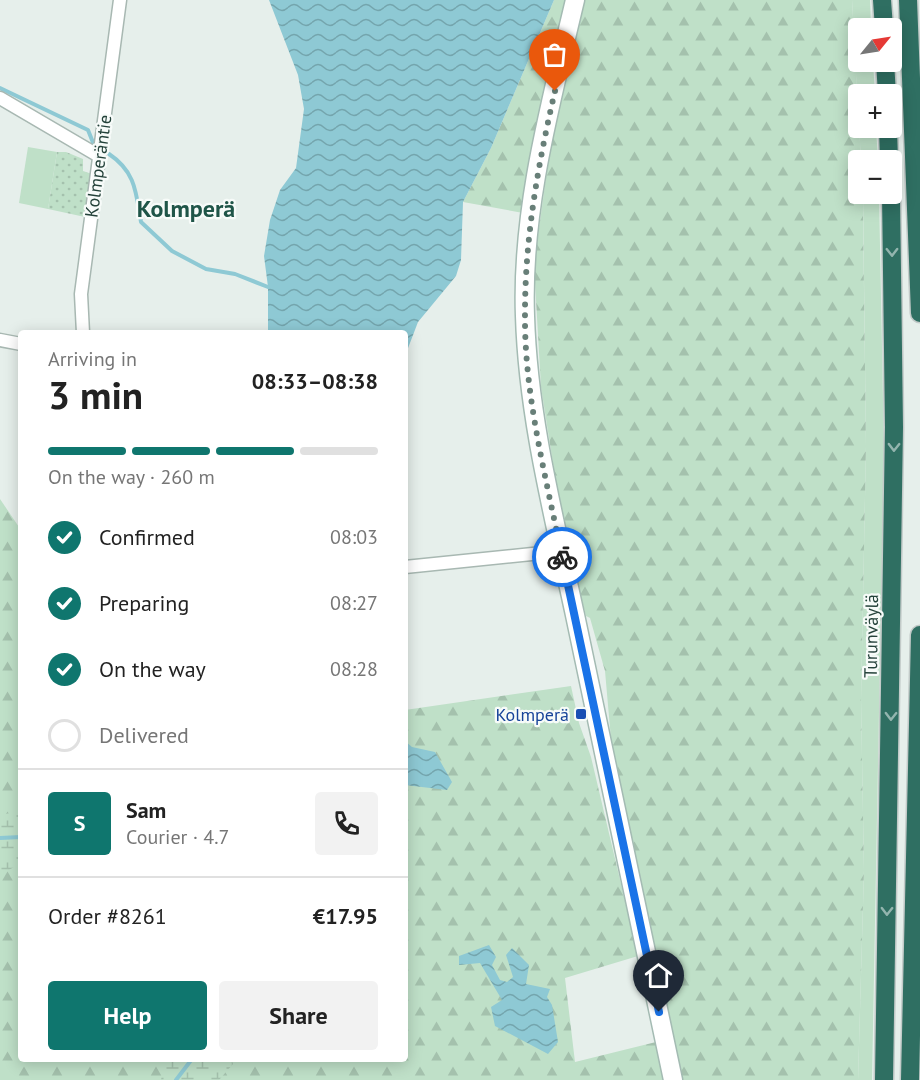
<!DOCTYPE html>
<html lang="en">
<head>
<meta charset="utf-8">
<style>
  body { margin:0; font-family:"PT Sans",sans-serif; background:#f2f2f2; color:#222; height:100vh; display:flex; flex-direction:column; font-size:22px; white-space:nowrap }
  * { box-sizing:border-box; margin:0 }
  p { font-size:20px; color:#767676 }
  .icon { flex:none; width:33px; height:33px; fill:none; stroke:currentColor; stroke-width:2; stroke-linecap:round; stroke-linejoin:round }
  .map { position:relative; flex:1; overflow:hidden }
  .details { position:absolute; left:18px; top:330px; width:390px; height:732px; display:flex; flex-direction:column; background:#fff; border-radius:6px; box-shadow:0 3px 15px #0003 }
  .details>* { flex:none }
  .needle { width:39px; rotate:60deg }
  .fabs { position:absolute; left:848px; top:18px; display:grid; gap:12px }
  .fabs a { display:grid; place-items:center; width:54px; height:54px; border-radius:6px; background:#fff; box-shadow:0 3px 15px #0003; font-size:30px }
  .pin { position:absolute; display:grid; place-items:center; width:51px; height:51px; color:#fff; margin:-62px -26px; border-radius:50% 50% 50% 0; rotate:-45deg; box-shadow:0 0 6px #0007 }
  .pin .icon { rotate:45deg }
  .courier { position:absolute; display:grid; place-items:center; width:60px; height:60px; margin:-30px; border:4px solid #1a73e8; border-radius:50%; background:#fff; color:#222; box-shadow:0 2px 8px #0007 }
  .summary em { font-style:normal; font-weight:700 }
  .summary div { display:flex; flex-direction:column-reverse }
  .summary { display:flex; align-items:center; justify-content:space-between; height:102px; padding:0 30px }
  h1 { font-size:39px; font-weight:700; line-height:45px }
  .bar { display:grid; grid-template-columns:repeat(4,1fr); gap:9px 6px; align-content:center; height:72px; padding:0 30px }
  .bar i { height:8px; border-radius:4px; background:#e0e0e0 }
  .bar .on { background:#0f766e }
  .bar p { grid-column:span 4 }
  .line { display:flex; align-items:center; gap:15px; padding:0 30px; border-top:2px solid #e0e0e0 }
  .line div { flex:1 }
  .round { display:grid; place-items:center; flex:none; width:63px; height:63px; border-radius:6px; background:#f2f2f2 }
  ol { padding:0 30px; list-style:none }
  li { display:flex; align-items:center; gap:18px; height:66px }
  li p { margin-inline-start:auto }
  li .icon { padding:6px; border-radius:50%; background:#0f766e; color:#fff; stroke-width:4 }
  li:last-child { color:#767676 }
  li i { width:33px; height:33px; border:3px solid #e0e0e0; border-radius:50% }
  .primary-button { display:flex; gap:12px; margin-top:auto; padding:12px 30px }
  .primary-button a { flex:1; height:69px; border-radius:6px; background:#0f766e; color:#fff; font-size:24px; font-weight:700; line-height:69px; text-align:center }
  .primary-button a+a { background:#f2f2f2; color:#222 }
  .map>svg:first-child { display:block }
</style>
</head>
<body>
<div class="map">
<svg width="920" height="1080" viewBox="0 0 920 1080">
  <defs>
    <pattern id="forest-firs" width="22" height="20" patternUnits="userSpaceOnUse" patternTransform="scale(1.5)"><rect width="22" height="20" fill="#bfe0c8"/><path d="M5 1l3.5 6h-7zM16 11l3.5 6h-7z" fill="#a4c1ad"/></pattern>
    <pattern id="wetland-marsh" width="20" height="14" patternUnits="userSpaceOnUse" patternTransform="scale(1.5)"><rect width="20" height="14" fill="#bfe0c8"/><path d="M1 5h8M5 5V1M11 12h8M15 12V8" fill="none" stroke="#a4c1ad"/></pattern>
    <pattern id="park-dots" width="8" height="8" patternUnits="userSpaceOnUse" patternTransform="scale(1.5)"><rect width="8" height="8" fill="#bfe0c8"/><path d="M2 2h.1M6 6h.1" fill="none" stroke="#a4c1ad" stroke-width="1.8" stroke-linecap="round"/></pattern>
    <pattern id="water-waves" width="16" height="10" patternUnits="userSpaceOnUse" patternTransform="scale(1.5)"><rect width="16" height="10" fill="#8ec9d4"/><path d="M0 5q4-4 8 0t8 0" fill="none" stroke="#74a5ad"/></pattern>
  </defs>
  <rect width="100%" height="100%" fill="#e6efeb"/>
  <g fill="#bfe0c8">
    <polygon points="852,0 870,0 871,28 858,28 858,62 873,62 875,94 858,94 858,112"/>
    <polygon points="859,128 876,128 878,160 861,160"/>
    <polygon points="28,147 57,152 48,209 19,203"/>
    <polygon points="863,194 879,194 884,450 872,1080 858,1080 864,870 861,699 866,446"/>
  </g>
  <g fill="url(#forest-firs)">
    <polygon points="554,0 567,0 523,213 463,202 491,148"/>
    <polygon points="582,0 852,0 861,160 858,160 858,194 863,194 863,211 866,446 861,699 864,870 858,1080 679,1080 613,762 605,671 590,618 586,616 563,527 541,387 534,265 548,163"/>
    <polygon points="0,499 21,530 21,1059 405,1059 405,710 571,686 579,723 591,757 638,956 565,978 575,1062 656,1042 663,1080 0,1080"/>
  </g>
  <g fill="url(#wetland-marsh)">
    <polygon points="21,811 21,863 0,875 0,815"/>
    <polygon points="165,1059 231,1059 233,1064 219,1080 161,1080"/>
  </g>
  <polygon fill="url(#park-dots)" points="57,152 66,152 83,159 83,171 92,174 85,217 48,209"/>
  <g fill="url(#water-waves)">
    <polygon points="269,0 554,0 491,148 463,202 461,260 456,276 418,322 405,356 405,333 268,333 268,287 264,256 270,220 280,190 296,168 304,109 298,75"/>
    <polygon points="405,741 412,747 435,752 452,782 447,790 405,785"/>
    <polygon points="489,945 496,957 492,965 500,980 507,982 513,977 506,955 512,948 529,965 526,984 550,989 547,997 552,1005 558,1042 548,1054 495,1026 491,1007 502,1000 480,963 459,965 459,956"/>
  </g>
  <g fill="none" stroke-linecap="round" stroke-linejoin="round">
    <g stroke="#8ec9d4" stroke-width="4">
      <polyline points="0,88 88,130 94,145"/>
      <path d="M109,154C136,172 136,193 141,222L172,251L206,269L235,274L268,287"/>
      <polyline points="0,838 21,837"/>
      <polyline points="176,1080 192,1059"/>
    </g>
    <defs>
      <g id="minor">
        <polyline points="0,98 99,156"/>
        <polyline points="83,333 81,294 120,0"/>
        <polyline points="0,340 21,344"/>
        <polyline points="405,567 561,551"/>
      </g>
      <path id="secondary" d="M575,0C551,102 521,210 525,316C528,417 554,517 575,615C607,770 641,925 673,1080"/>
      <g id="motorway">
        <polyline points="882,0 884,28"/>
        <polyline points="908,0 920,313"/>
        <polyline points="885,62 887,94"/>
        <polyline points="888,128 889,160"/>
        <polyline points="884,1080 894,427 891,194"/>
        <polyline points="910,1080 920,635"/>
      </g>
    </defs>
    <use href="#minor" stroke="#a8b8b2" stroke-width="15"/>
    <use href="#secondary" stroke="#a4bbb3" stroke-width="21"/>
    <use href="#motorway" stroke="#c2cac8" stroke-width="21"/>
    <use href="#minor" stroke="#fff" stroke-width="12"/>
    <use href="#secondary" stroke="#fff" stroke-width="18"/>
    <use href="#motorway" stroke="#2f6f62" stroke-width="18"/>
  </g>
  <defs><path id="oneway-chevron" d="M-2-3.5L2.5 0L-2 3.5" fill="none" stroke-width="1.6" stroke-linecap="round" stroke-linejoin="round" transform="scale(1.5)"/></defs>
  <g stroke="#93b5ae">
    <use href="#oneway-chevron" transform="translate(892 252) rotate(89)"/>
    <use href="#oneway-chevron" transform="translate(894 447) rotate(91)"/>
    <use href="#oneway-chevron" transform="translate(891 716) rotate(91)"/>
    <use href="#oneway-chevron" transform="translate(887 911) rotate(91)"/>
  </g>
  <g fill="none" stroke-linecap="round" stroke-linejoin="round">
    <path stroke="#687f78" stroke-width="6" stroke-dasharray="0 10.8" d="M555,91C538,164 525,238 525,313C524,395 546,477 562,557"/>
    <polyline stroke="#1a73e8" stroke-width="8" points="562,557 659,1012"/>
  </g>
  <rect fill="#1a4fb4" stroke="#f7fbf9" stroke-width="2" x="575" y="708" width="12" height="12" rx="3"/>
  <g text-anchor="middle" dominant-baseline="central" stroke-width="4.5" stroke-linejoin="round" paint-order="stroke">
    <g font-size="18" fill="#24423a" stroke="#f7fbf9">
      <text transform="translate(98 166) rotate(-82)">Kolmperäntie</text>
      <text transform="translate(871 636) rotate(-89)">Turunväylä</text>
    </g>
    <g font-size="18" fill="#164399" stroke="#f7fbf9" text-anchor="end">
      <text x="569" y="714">Kolmperä</text>
    </g>
    <g font-size="24" font-weight="bold" fill="#1f5548" stroke="#f7fbf9">
      <text x="186" y="208">Kolmperä</text>
    </g>
  </g>
</svg>
<div class="fabs">
<a><svg class="needle" viewBox="-14 -14 28 28"><path d="M0-13l5 13h-10z" fill="#e53935"/><path d="M0 13l5-13h-10z" fill="#767676"/></svg></a>
<a>+</a>
<a>−</a>
</div>
<div class="pin" style="left:555px;top:91px;background:#ea580c"><svg class="icon" aria-label="bag" viewBox="0 0 24 24"><path d="M5 8h14l-1 12H6zM9 8a3 3 0 0 1 6 0"/></svg></div>
<div class="pin" style="left:659px;top:1012px;background:#1f2937"><svg class="icon" aria-label="home" viewBox="0 0 24 24"><path d="M3 11l9-7 9 7M6 9v11h12V9"/></svg></div>
<div class="courier" style="left:562px;top:557px"><svg class="icon" aria-label="bike" viewBox="0 0 24 24"><circle cx="6" cy="16" r="4"/><circle cx="18" cy="16" r="4"/><path d="M6 16l4-8h5l3 8M10 8l3 8H6M13 5h3"/></svg></div>
<section class="details">
<div class="summary"><div><h1>3 min</h1><p>Arriving in</p></div><em>08:33–08:38</em></div>
<div class="bar"><i class="on"></i><i class="on"></i><i class="on"></i><i></i><p>On the way · 260 m</p></div>
<ol>
<li><svg class="icon" aria-label="check" viewBox="0 0 24 24"><path d="M5 12l5 5 9-10"/></svg>Confirmed<p>08:03</p></li>
<li><svg class="icon" aria-label="check" viewBox="0 0 24 24"><path d="M5 12l5 5 9-10"/></svg>Preparing<p>08:27</p></li>
<li><svg class="icon" aria-label="check" viewBox="0 0 24 24"><path d="M5 12l5 5 9-10"/></svg>On the way<p>08:28</p></li>
<li><i></i>Delivered</li>
</ol>
<div class="line" style="height:108px"><b class="round" style="background:#0f766e;color:#fff">S</b><div><b>Sam</b><p>Courier · 4.7</p></div><a class="round"><svg class="icon" aria-label="phone" viewBox="0 0 24 24"><path d="M5 4h4l2 5-3 2q2 4 5 5l2-3 5 2v4C11 20 4 13 5 4z"/></svg></a></div>
<div class="line" style="height:78px"><div>Order #8261</div><b>€17.95</b></div>
<div class="primary-button"><a>Help</a><a>Share</a></div>
</section>
</div>
</body>
</html>
